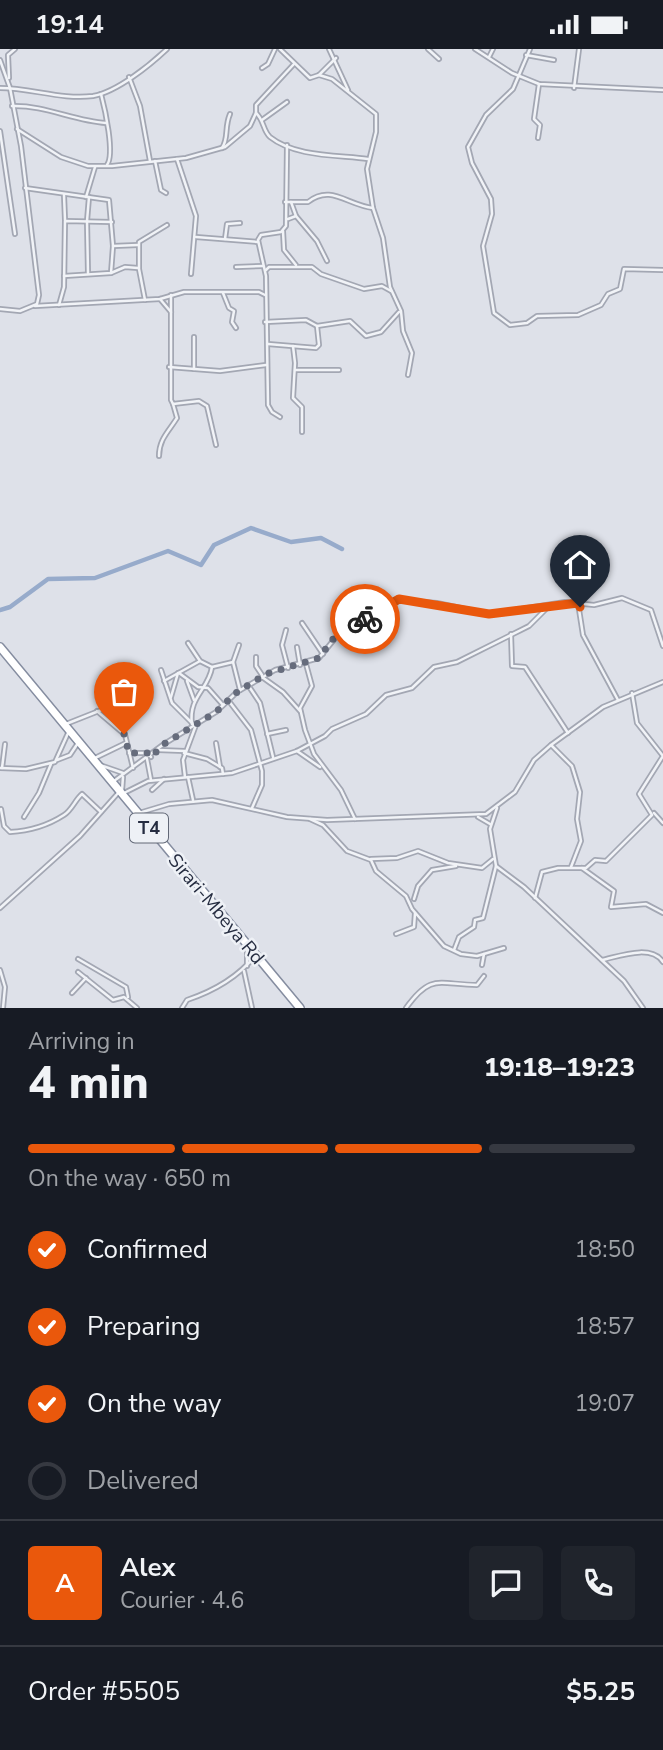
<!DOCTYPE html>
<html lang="en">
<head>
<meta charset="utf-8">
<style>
  body { margin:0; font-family:"Nunito Sans",sans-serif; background:#20242c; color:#f1f3f6; height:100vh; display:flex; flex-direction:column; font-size:26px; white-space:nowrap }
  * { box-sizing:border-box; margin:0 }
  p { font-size:23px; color:#9ea1a6 }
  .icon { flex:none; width:38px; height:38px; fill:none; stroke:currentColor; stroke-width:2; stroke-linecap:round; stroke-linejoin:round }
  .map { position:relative; height:959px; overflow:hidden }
  .sheet { display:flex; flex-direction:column; background:#171b24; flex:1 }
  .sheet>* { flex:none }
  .pin { position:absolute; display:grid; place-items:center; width:60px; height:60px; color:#fff; margin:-72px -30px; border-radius:50% 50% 50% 0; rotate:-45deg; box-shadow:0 0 7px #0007 }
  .pin .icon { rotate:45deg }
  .courier { position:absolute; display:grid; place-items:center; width:70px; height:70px; margin:-35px; border:5px solid #ea580c; border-radius:50%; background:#fff; color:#222; box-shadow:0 2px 9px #0007 }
  .head em { font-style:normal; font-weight:800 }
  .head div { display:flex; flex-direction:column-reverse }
  .head { display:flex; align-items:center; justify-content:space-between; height:119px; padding:0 28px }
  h1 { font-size:46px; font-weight:800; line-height:52px }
  .bar { display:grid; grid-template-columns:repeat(4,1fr); gap:10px 7px; align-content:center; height:84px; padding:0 28px }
  .bar i { height:9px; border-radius:5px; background:#363941 }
  .bar .selected { background:#ea580c }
  .bar p { grid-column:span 4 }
  .line { display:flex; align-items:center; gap:18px; padding:0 28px; border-top:2px solid #363941 }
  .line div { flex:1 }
  .round { display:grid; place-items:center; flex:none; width:74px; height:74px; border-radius:7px; background:#20242c }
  ol { padding:0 28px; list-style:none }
  li { display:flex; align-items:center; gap:21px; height:77px }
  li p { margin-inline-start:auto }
  li .icon { padding:7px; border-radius:50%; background:#ea580c; color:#fff; stroke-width:4 }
  li:last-child { color:#9ea1a6 }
  li i { width:38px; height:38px; border:4px solid #363941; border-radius:50% }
  .status { display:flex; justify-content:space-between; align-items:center; height:49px; padding:0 35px; background:#171b24; direction:ltr }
  .status svg { height:19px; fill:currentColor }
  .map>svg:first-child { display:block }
</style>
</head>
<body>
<div class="status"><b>19:14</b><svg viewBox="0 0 49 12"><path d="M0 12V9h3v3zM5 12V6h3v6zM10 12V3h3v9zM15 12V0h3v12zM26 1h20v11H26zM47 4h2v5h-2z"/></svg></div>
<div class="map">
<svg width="663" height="959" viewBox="0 0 663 959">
  <rect width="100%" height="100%" fill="#dee1e9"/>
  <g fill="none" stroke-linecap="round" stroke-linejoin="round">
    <polyline stroke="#97abcb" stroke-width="4.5" points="0,561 10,558 48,530 95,529 168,502 201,516 214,496 251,479 291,493 321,489 342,500"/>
    <defs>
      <g id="minor">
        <polyline points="280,0 310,29 319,26 336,9"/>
        <polyline points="329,0 348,41"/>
        <polyline points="428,0 439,10"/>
        <polyline points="475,0 512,24 539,35 663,41"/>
        <polyline points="530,0 513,40 486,66 468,98 472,114 491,150 492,165 483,197 494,264 510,276 527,274 537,267 578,266 601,256 608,245 620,240 624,220 663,221"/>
        <polyline points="526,6 554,11"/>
        <polyline points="489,8 493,0"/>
        <polyline points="0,11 10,39 21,97 39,246 37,255 20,262 0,260"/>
        <polyline points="262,19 268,15 275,0"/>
        <polyline points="319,26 332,30 376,65 376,83 367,120 373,159 383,189 390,238 401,262 403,282 412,304 408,326"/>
        <polyline points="129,28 140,57 150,112"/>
        <polyline points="9,29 8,6 15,0"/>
        <path d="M0,39C31,39 62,51 93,47C117,43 150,16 167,0"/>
        <polyline points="574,39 579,0"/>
        <path d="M101,45C105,60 115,105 107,116"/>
        <path d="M12,57C45,56 74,72 106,74"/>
        <path d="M256,64C264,71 263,82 270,88C295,108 338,106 368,110"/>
        <polyline points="262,71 287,53"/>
        <polyline points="17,80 61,108 88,117 112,117 186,109 225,98 250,77 256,64 256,56 294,15"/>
        <polyline points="0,82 15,185"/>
        <polyline points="538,89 540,76 534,70 539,35"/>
        <path d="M222,99C229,89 224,79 230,65"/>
        <polyline points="177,110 196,167 191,225"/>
        <polyline points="155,112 161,141 166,144"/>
        <polyline points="25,139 109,151 113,197 111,224 64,227"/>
        <polyline points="64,146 65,171"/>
        <polyline points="86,148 95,118"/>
        <path d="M285,153H308C331,135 347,156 373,159"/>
        <polyline points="296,167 317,192 327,212"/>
        <polyline points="288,170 296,167 291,153"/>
        <polyline points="87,172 88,224"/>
        <polyline points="87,172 89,148"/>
        <polyline points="283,182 284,201 296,216"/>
        <polyline points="196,188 258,193"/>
        <polyline points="225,190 227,175 240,174"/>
        <polyline points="113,197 138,196"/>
        <polyline points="236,218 263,217"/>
        <polyline points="266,221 269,218 312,218 321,225 364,240 382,237 391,242"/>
        <polyline points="111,224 125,218 138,219"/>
        <polyline points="223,244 229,259 234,262 232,273 236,279"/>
        <polyline points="171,246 171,351 173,355 199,352 207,357 216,396"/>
        <polyline points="160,250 171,263"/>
        <polyline points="145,251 139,220 139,193 167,176"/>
        <polyline points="59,256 64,238 65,172 112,173"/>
        <polyline points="35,257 160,250 184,243 259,243 265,246"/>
        <polyline points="265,273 306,271 317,277 350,272 366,287 381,283 399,263"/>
        <polyline points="268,295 316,299 319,296 317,277"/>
        <polyline points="293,297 295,314 293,349 302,358 302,383"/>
        <polyline points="169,318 220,322 266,316"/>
        <polyline points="194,320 194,288"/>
        <polyline points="295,321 339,321"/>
        <polyline points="280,368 272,363 268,356 266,227 258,191 261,186 281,183 286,177 287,96"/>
        <path d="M159,407C159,390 169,382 177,369L173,355"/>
        <polyline points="578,554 583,586 618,651"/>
        <polyline points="302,574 323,605"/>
        <polyline points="286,581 282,596 288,619"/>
        <polyline points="511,585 512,617 525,618 568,684"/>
        <polyline points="188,594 200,612 212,618 233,613 240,641"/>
        <polyline points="297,598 300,616"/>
        <polyline points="256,608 256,617 262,626"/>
        <polyline points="233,613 239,596"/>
        <polyline points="306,615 312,637 300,659 305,681 314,705 341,741 355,770"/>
        <polyline points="161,621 172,654 194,676"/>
        <polyline points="179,624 198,638 208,639 223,656"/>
        <polyline points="262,628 283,643 300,662"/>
        <polyline points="164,632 200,612"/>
        <polyline points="187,632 194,651"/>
        <polyline points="248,636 260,654 273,708"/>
        <polyline points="171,648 178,624"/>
        <polyline points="228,651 251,681 262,722 262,736 252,759"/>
        <polyline points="97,662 124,685"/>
        <polyline points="66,675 109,658 115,659 122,673 133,719"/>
        <path d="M192,675C188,648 209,640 212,618"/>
        <polyline points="267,685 286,681"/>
        <polyline points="216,694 220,718"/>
        <polyline points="551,696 572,717 580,743 577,770 581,792 571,818"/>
        <polyline points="158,701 185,702"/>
        <polyline points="297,702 320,718"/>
        <polyline points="129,704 148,704 151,708"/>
        <polyline points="184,704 207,710 222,719 223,725"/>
        <polyline points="95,709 126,694"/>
        <polyline points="147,710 151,731"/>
        <polyline points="57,711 70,706 78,694"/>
        <polyline points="100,716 123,724"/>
        <polyline points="0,719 26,720 55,713 69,682"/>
        <polyline points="2,719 5,695"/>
        <polyline points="185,728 183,711 196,676"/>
        <polyline points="188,728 193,751"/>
        <polyline points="114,732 164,695 216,663 237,643 275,621 319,609 341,582 395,551 437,554 489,565 565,553 594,556 622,549 651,561 663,597"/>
        <polyline points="152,741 164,730"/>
        <polyline points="122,742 123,728"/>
        <polyline points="122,745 148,732 232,724 297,702 325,687 332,680 366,665 386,646 412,639 434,618 457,613 529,577 549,557"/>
        <polyline points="497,759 490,780 496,817 524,838 624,932 643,959"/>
        <path d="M1,760L4,777L10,783C30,782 47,777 64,766C72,761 75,751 82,745L101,763"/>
        <polyline points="139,764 169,755 212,751 287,768 327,771 486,765 515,743 534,711 551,696 603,658 663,633"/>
        <polyline points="654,764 663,774"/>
        <polyline points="24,768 39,744 51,715"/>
        <polyline points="478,768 490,775"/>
        <polyline points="310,770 323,776 347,802 371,811 376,822 406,847 412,860 444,897 461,905 477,907 504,899"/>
        <polyline points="371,810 397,809 418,802 448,814 482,819 493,810"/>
        <polyline points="582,819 614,842 611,858 646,855 663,864"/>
        <polyline points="535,849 542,823 558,819 586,819 595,811 606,812 652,766 639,745 663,707 637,674 632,644"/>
        <polyline points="414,850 418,837 432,821 456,817"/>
        <polyline points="0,859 80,787 119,743"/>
        <polyline points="396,885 414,878 415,864"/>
        <polyline points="247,899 247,917"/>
        <polyline points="454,901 459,888 474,878 475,871 483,869 496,817"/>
        <polyline points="78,910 126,938 128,948"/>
        <path d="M602,911C620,907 651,895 663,913"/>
        <polyline points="482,916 484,905"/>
        <polyline points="0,921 5,938 3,959"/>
        <polyline points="244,922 252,959"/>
        <polyline points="78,923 113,951 124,948 137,959"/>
        <polyline points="72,944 86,929"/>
        <path d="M182,959L187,951C214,942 237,929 255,907"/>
        <path d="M406,959C432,923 440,936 477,936L484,927"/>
      </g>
      <polyline id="trunk" points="0,598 300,959"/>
    </defs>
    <use href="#minor" stroke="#a3a7b3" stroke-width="6"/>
    <use href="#trunk" stroke="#858da0" stroke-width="10"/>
    <use href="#minor" stroke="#f1f3f7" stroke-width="2.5"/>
    <use href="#trunk" stroke="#fff" stroke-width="7"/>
  </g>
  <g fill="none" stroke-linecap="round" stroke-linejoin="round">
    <polyline stroke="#666c7c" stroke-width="7" stroke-dasharray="0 12.6" points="124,685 129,704 147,704 151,708 164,695 216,663 237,643 266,625 319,609 336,586 365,570"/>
    <polyline stroke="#ea580c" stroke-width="9" points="365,570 399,550 489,565 578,554 580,558"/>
  </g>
  <g text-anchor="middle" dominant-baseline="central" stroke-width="5" stroke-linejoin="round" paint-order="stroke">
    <rect fill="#eef1f6" stroke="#626877" stroke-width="2" x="130" y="764.5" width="38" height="29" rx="5"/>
    <g font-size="18" font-weight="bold" fill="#262d41">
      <text x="149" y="779">T4</text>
    </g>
    <g font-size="19" fill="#262d41" stroke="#eef1f6">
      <text transform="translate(216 860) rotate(50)">Sirari-Mbeya Rd</text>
    </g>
  </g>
</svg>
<div class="pin" style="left:124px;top:685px;background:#ea580c"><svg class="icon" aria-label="bag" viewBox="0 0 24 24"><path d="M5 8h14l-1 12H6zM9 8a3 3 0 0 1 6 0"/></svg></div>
<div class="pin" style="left:580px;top:558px;background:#1f2937"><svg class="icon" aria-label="home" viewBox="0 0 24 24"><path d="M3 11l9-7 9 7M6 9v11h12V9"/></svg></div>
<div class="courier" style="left:365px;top:570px"><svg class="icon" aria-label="bike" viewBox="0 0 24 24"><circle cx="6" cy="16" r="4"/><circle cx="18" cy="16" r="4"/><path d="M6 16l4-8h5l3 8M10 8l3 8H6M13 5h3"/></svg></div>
</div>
<section class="sheet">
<div class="head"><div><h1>4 min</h1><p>Arriving in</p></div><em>19:18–19:23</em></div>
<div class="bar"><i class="selected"></i><i class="selected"></i><i class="selected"></i><i></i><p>On the way · 650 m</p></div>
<ol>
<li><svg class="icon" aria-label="check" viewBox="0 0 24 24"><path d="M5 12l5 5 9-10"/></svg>Confirmed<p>18:50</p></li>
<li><svg class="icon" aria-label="check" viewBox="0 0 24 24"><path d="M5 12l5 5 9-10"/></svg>Preparing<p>18:57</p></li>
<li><svg class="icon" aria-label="check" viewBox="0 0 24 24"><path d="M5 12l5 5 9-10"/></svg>On the way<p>19:07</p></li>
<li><i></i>Delivered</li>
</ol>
<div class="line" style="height:126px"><b class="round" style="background:#ea580c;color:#fff">A</b><div><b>Alex</b><p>Courier · 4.6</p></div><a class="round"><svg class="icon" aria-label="chat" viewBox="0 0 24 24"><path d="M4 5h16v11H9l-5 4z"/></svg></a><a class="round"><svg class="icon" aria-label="phone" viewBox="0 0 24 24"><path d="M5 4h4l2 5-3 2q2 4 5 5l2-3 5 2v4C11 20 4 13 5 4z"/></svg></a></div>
<div class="line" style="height:91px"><div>Order #5505</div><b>$5.25</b></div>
</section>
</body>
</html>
